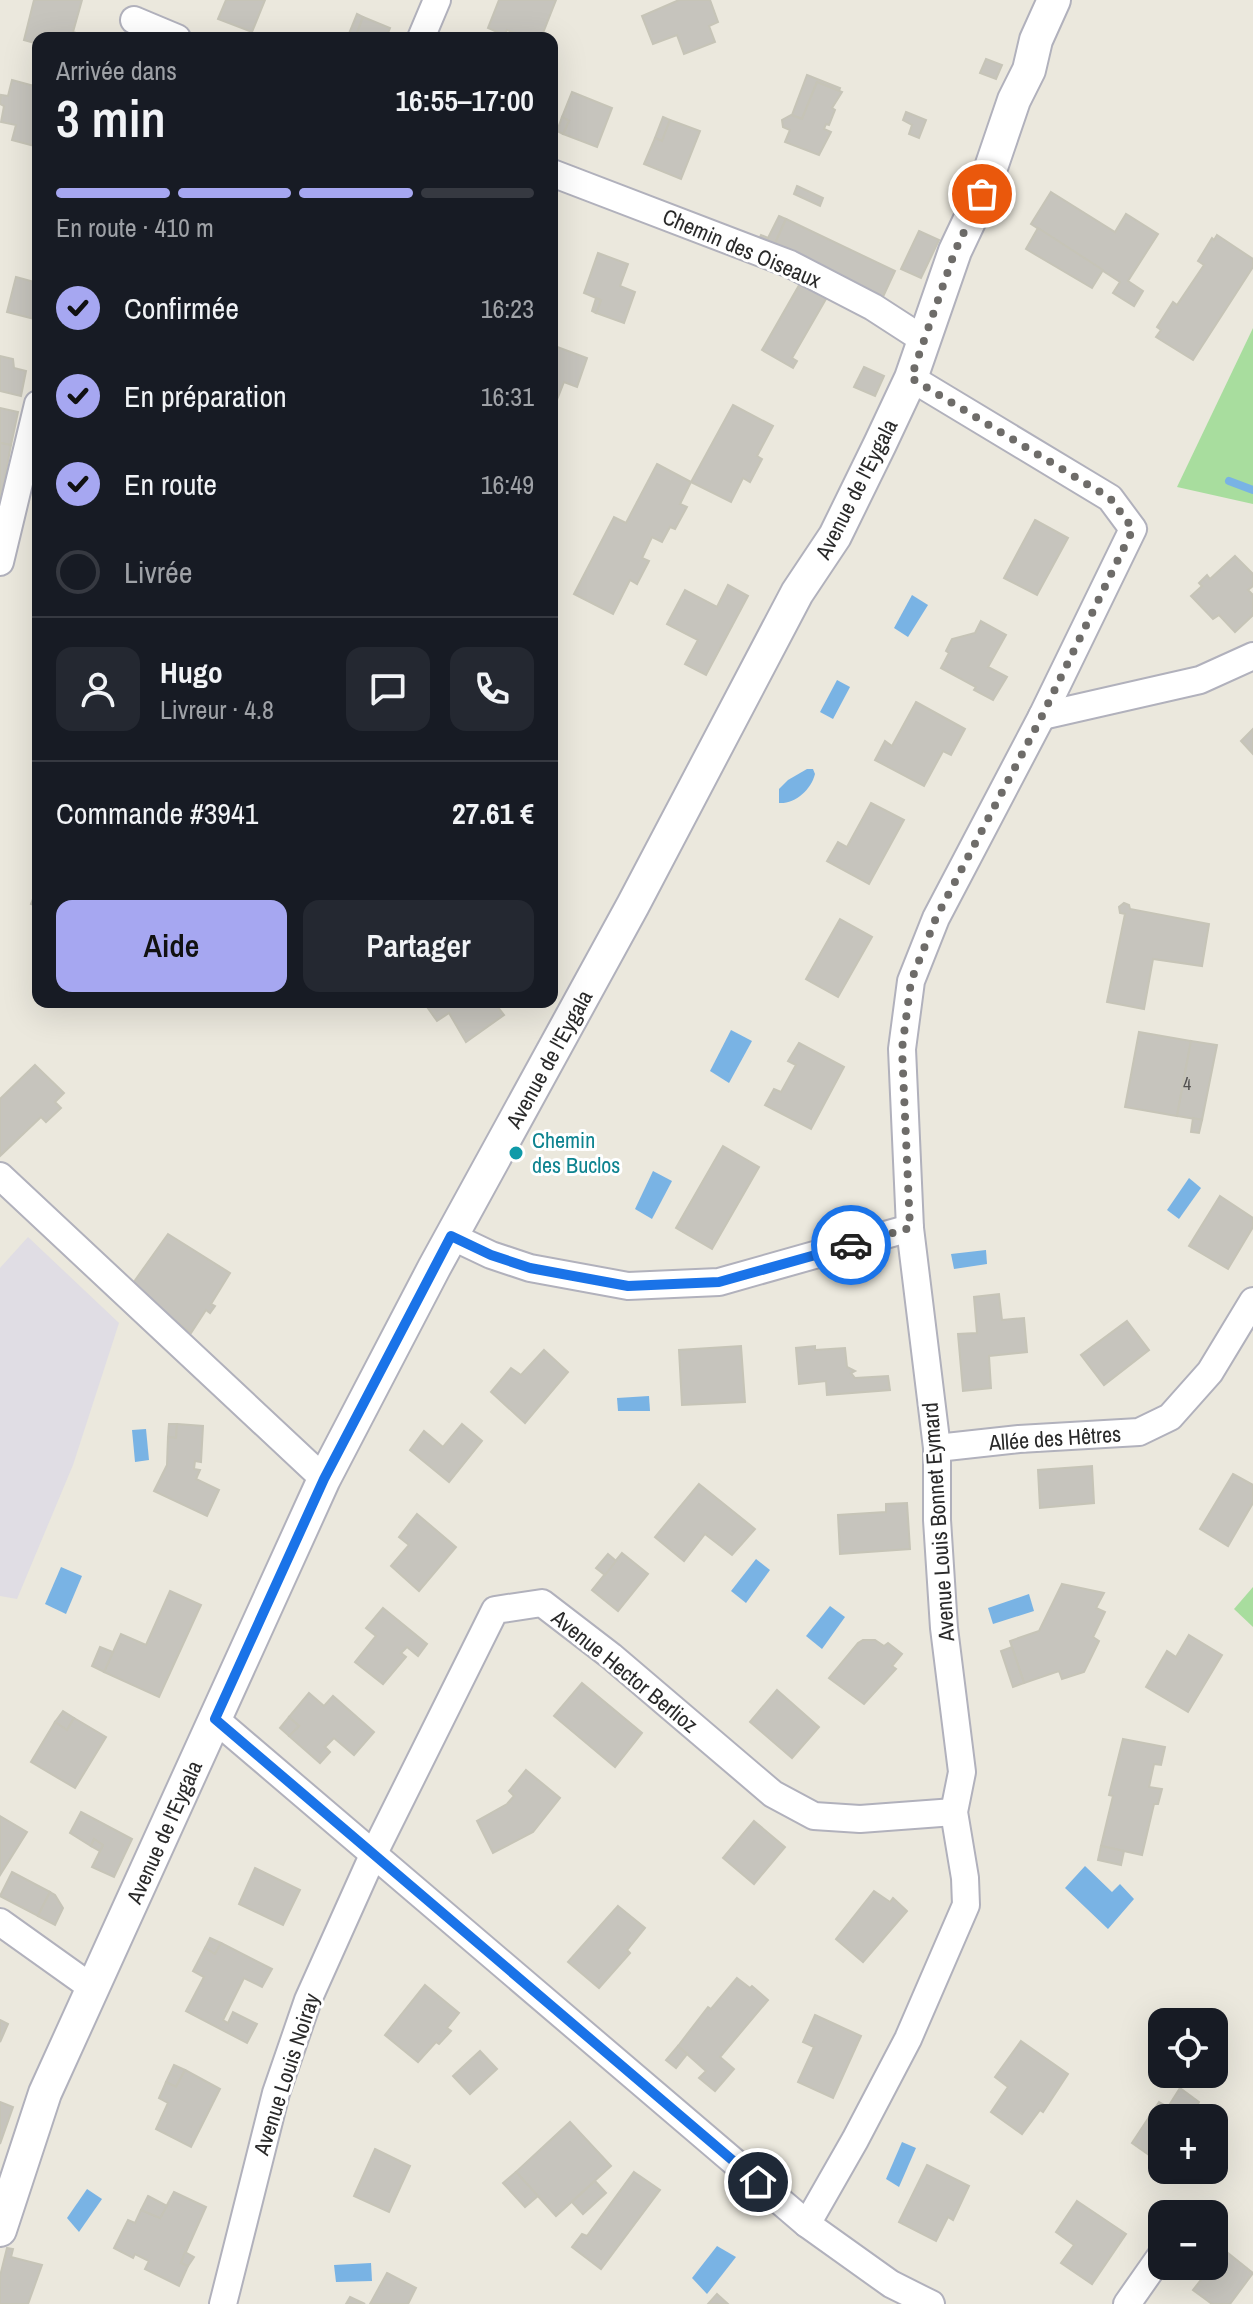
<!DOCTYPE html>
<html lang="fr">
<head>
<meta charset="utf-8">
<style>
  body { margin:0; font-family:"Archivo Narrow",sans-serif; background:#242831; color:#f1f3f6; height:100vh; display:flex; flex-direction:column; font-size:30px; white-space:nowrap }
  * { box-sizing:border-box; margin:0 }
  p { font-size:26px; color:#9ea1a6 }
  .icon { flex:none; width:44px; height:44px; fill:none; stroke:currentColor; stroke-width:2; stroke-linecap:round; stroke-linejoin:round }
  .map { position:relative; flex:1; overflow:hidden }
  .details { position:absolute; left:32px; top:32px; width:526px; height:976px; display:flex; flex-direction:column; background:#171b24; border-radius:16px; box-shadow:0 8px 32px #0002 }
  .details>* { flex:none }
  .fabs { position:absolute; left:1148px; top:2008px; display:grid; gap:16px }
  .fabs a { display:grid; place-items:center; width:80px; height:80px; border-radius:16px; background:#171b24; box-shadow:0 8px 32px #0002; font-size:40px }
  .pin { position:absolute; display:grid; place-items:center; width:68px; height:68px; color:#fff; margin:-34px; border:4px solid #fff; border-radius:50%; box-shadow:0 2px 8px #0007 }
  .courier { position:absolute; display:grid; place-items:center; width:80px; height:80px; margin:-40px; border:6px solid #1a73e8; border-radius:50%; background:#fff; color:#222; box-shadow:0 2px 10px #0007 }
  .overview em { font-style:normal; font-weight:600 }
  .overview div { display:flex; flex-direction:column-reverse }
  .overview { display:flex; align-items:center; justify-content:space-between; height:136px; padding:0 24px }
  h1 { font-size:52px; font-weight:600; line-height:60px }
  .bar { display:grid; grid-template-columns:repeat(4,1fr); gap:12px 8px; align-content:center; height:96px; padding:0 24px }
  .bar i { height:10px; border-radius:6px; background:#363941 }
  .bar .active { background:#a6a7f1 }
  .bar p { grid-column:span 4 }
  .line { display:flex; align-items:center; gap:20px; padding:0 24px; border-top:2px solid #363941 }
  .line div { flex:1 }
  .round { display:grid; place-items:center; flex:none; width:84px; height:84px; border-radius:16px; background:#242831 }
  ol { padding:0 24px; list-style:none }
  li { display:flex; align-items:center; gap:24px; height:88px }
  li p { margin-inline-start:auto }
  li .icon { padding:8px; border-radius:50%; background:#a6a7f1; color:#111; stroke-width:4 }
  li:last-child { color:#9ea1a6 }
  li i { width:44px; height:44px; border:4px solid #363941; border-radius:50% }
  .button { display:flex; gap:16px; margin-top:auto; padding:16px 24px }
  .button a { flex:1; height:92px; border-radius:16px; background:#a6a7f1; color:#111; font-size:32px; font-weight:600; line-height:92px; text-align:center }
  .button a+a { background:#242831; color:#f1f3f6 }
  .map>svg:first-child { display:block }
</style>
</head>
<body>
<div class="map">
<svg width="1253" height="2304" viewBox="0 0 1253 2304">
  <rect width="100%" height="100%" fill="#ebe8dd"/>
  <polygon fill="#e0dde4" points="28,1237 119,1323 73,1465 17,1599 0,1596 0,1268"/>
  <g fill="#a8dd9e">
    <polygon points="1253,328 1253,504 1177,487"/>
    <polygon points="1253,1587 1253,1627 1234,1609"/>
  </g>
  <g fill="#79b3e4">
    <polygon points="912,595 928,605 908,637 894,628"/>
    <polygon points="837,680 850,687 833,719 820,712"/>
    <path d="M807,769H813L815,774C811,790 795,804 779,803V789L788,780Z"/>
    <polygon points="731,1030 752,1041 729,1083 710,1071"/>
    <polygon points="653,1171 672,1181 652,1219 635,1209"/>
    <polygon points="1189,1178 1201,1188 1179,1219 1167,1210"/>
    <polygon points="986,1250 987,1264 954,1269 951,1254"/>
    <polygon points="649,1396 650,1411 618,1411 617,1398"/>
    <polygon points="146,1429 149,1460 135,1462 132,1430"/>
    <polygon points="756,1559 770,1570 746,1603 731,1591"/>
    <polygon points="61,1567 82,1576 66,1614 45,1604"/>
    <polygon points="1029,1594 1034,1611 993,1624 988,1608"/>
    <polygon points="830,1606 845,1617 822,1649 806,1636"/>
    <polygon points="1085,1866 1112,1892 1120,1884 1134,1899 1108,1929 1065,1888"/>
    <polygon points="902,2142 916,2148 899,2187 886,2179"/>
    <polygon points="87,2189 102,2199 79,2232 67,2218"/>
    <polygon points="717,2246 736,2257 707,2294 692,2278"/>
    <polygon points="371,2263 372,2281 336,2282 334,2265"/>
  </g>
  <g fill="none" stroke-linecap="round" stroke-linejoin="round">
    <polyline stroke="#79b3e4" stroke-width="8" points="1229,481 1253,490"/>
  </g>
  <g fill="#c6c4bd" stroke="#c6c4b7" stroke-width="2">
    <polygon points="34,0 82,0 73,32 79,34 78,38 38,38 38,44 24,40"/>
    <polygon points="226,0 265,0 252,32 218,19"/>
    <polygon points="499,0 556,0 541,38 520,38 521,35 507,30 504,35 488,28"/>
    <polygon points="679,0 710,0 718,22 709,26 715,42 684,54 677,35 653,44 642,16"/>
    <polygon points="357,14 363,17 355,38 348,36"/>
    <polygon points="363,17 390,28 386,38 347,38 348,36 355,38"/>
    <polygon points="986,59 1002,65 996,79 980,73"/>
    <polygon points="807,75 840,88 839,91 817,82 802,119 792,115"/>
    <polygon points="12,80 38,87 38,147 12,140 16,125 1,122 4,106 0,104 1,95 8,96"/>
    <polygon points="817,82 842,92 832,108 835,110 829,125 826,124 824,129 831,132 819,155 785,142 790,130 783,127 782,120 791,115 802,119"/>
    <polygon points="572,92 612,108 597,147 563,134 569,121 562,117"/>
    <polygon points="906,112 926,120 919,138 909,134 912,125 903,120"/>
    <polygon points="562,117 569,121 563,134 557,131"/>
    <polygon points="663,117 670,120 662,141 655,138"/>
    <polygon points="670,120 700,131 681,179 644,164 655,138 662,141"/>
    <polygon points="797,186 823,198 820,206 794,194"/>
    <polygon points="1051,192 1115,232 1126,214 1158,234 1128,281 1143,291 1134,306 1113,293 1120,282 1031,224"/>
    <polygon points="779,216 786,219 773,248 758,241 761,235 768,238"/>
    <polygon points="786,219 895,271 882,299 773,248"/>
    <polygon points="1038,228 1103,270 1092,288 1026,249"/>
    <polygon points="919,231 939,240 921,278 901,269"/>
    <polygon points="1217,235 1253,259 1253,267 1193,360 1156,337 1161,330 1157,327 1173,302 1177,305 1204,265 1198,261 1212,238 1214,240"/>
    <polygon points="598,253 628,264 620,286 635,292 624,323 596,313 601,300 584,293"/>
    <polygon points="16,277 38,283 38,320 7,312"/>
    <polygon points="802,280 830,292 792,358 797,361 793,368 762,350"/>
    <polygon points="596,298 601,300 596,313 592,311"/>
    <polygon points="552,345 587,358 577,387 564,382 553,410"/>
    <polygon points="0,356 13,359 14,368 26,371 21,396 0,391"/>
    <polygon points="864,367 884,376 875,396 854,387"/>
    <polygon points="733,405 773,426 757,456 762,459 750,482 743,478 731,502 691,482"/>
    <polygon points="0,408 18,412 11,445 0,443"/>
    <polygon points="0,443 11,445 1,498 0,498"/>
    <polygon points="657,464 691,482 680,504 687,507 675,529 670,527 662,542 652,537 642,558 649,561 637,584 630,580 613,614 574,594 614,517 626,523"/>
    <polygon points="1035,520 1068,538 1037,595 1004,578"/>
    <polygon points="1235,556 1253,574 1253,586 1248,590 1253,595 1253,615 1235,632 1219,615 1213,619 1191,596 1202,586 1199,583 1207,575 1210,579"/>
    <polygon points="728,585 748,596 706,675 685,664 698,640 667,624 685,590 717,607"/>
    <polygon points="981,621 1006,635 988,667 1007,677 993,700 974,690 976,687 941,668 949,653 946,651 952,639 975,633"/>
    <polygon points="916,702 965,729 951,755 943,751 924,786 875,760 885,741 892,746"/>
    <polygon points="1253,729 1253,754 1241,741"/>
    <polygon points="871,803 904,820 869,884 827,861 838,842 847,847"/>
    <polygon points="38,887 38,907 31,904"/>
    <polygon points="1124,903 1129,905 1130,909 1209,924 1202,966 1153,959 1144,1009 1107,1002 1125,914 1120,913 1119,907"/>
    <polygon points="840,919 872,937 838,997 806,979"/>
    <polygon points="428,1002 494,1002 504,1015 466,1042 449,1013 437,1021 425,1004"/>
    <polygon points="1139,1032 1191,1041 1177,1116 1125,1107"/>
    <polygon points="1191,1041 1217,1045 1202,1120 1177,1116"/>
    <polygon points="799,1043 844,1067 811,1129 765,1105 774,1089 781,1092 796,1065 788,1061"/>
    <polygon points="35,1065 64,1093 55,1102 61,1108 46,1122 41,1117 0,1156 0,1099"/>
    <polygon points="1193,1118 1202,1120 1199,1133 1191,1132"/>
    <polygon points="723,1146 759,1167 712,1249 676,1228"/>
    <polygon points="1220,1196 1253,1218 1253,1227 1228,1269 1189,1246"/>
    <polygon points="168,1234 230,1273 211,1304 215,1306 210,1313 206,1310 191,1333 131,1286"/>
    <polygon points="999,1294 1002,1320 1024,1318 1027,1352 989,1356 991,1388 963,1391 958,1334 977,1333 974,1297"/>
    <polygon points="1127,1321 1149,1350 1104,1385 1081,1355"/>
    <polygon points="741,1346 745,1402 682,1405 679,1350"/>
    <polygon points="815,1346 815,1350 845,1348 847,1367 855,1371 851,1373 855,1378 888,1376 890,1390 827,1395 826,1381 799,1384 796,1348"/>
    <polygon points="544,1350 568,1372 525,1423 491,1392 511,1368 521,1375"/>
    <polygon points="169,1424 177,1424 176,1438 168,1437"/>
    <polygon points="177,1424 203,1426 201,1462 195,1461 194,1469 200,1470 196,1479 219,1490 207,1516 154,1491 167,1465 168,1437 176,1438"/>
    <polygon points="462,1424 482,1441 449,1482 410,1450 424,1431 443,1447"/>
    <polygon points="1092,1466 1094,1503 1040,1508 1038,1470"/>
    <polygon points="1233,1474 1253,1485 1253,1503 1228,1546 1200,1529"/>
    <polygon points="699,1484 755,1529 732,1555 705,1534 684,1561 655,1537"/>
    <polygon points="907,1503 910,1549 840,1554 838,1515 886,1512 886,1504"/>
    <polygon points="417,1514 456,1547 419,1591 391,1566 409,1545 399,1537"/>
    <polygon points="622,1553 648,1574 618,1611 592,1590"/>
    <polygon points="608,1554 616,1561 605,1575 596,1568"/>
    <polygon points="1062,1584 1104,1593 1096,1608 1105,1612 1093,1637 1099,1641 1084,1672 1062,1679 1059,1671 1024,1683 1010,1641 1039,1631"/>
    <polygon points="170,1591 201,1605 159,1697 104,1672 121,1634 146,1645"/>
    <polygon points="383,1608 427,1644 418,1656 407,1647 401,1653 406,1657 383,1684 355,1662 376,1636 366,1628"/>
    <polygon points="1189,1635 1222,1655 1188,1712 1146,1687 1167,1651 1176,1657"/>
    <polygon points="863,1640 875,1640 884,1646 888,1643 902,1654 892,1666 896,1669 864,1704 829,1678 858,1643"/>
    <polygon points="100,1647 113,1652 104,1672 92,1666"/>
    <polygon points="1012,1647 1024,1683 1013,1687 1001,1651"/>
    <polygon points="582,1683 642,1733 615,1767 554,1716"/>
    <polygon points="777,1690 819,1727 792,1758 750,1722"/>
    <polygon points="309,1693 324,1706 333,1696 374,1732 354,1755 334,1738 325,1747 330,1752 320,1763 289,1736 299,1726 289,1717"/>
    <polygon points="63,1711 74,1718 67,1730 55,1722"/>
    <polygon points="289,1717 299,1726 289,1736 280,1728"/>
    <polygon points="74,1718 106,1737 75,1788 31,1762 55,1722 67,1730"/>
    <polygon points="1123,1739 1165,1747 1161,1765 1154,1764 1149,1787 1162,1789 1158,1804 1154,1804 1142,1855 1101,1846 1113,1796 1109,1795"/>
    <polygon points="526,1770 560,1798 533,1832 493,1853 477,1821 507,1804 514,1796 509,1791"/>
    <polygon points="81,1812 132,1839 114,1877 92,1867 103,1845 94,1839 91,1846 70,1833"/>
    <polygon points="0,1816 27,1832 0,1875"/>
    <polygon points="754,1821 785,1847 754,1884 723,1858"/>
    <polygon points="94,1839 103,1845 100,1851 91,1846"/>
    <polygon points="1101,1846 1124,1851 1121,1865 1098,1860"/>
    <polygon points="255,1868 300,1890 283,1925 239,1904"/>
    <polygon points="12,1872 50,1892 38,1916 0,1896"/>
    <polygon points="874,1891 890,1902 893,1898 907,1911 863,1962 836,1939"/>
    <polygon points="50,1892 55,1895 63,1908 55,1925 38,1916"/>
    <polygon points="618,1906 645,1928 627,1950 630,1953 599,1988 568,1962"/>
    <polygon points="210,1938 221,1943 215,1954 205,1948"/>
    <polygon points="221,1943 272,1969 262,1987 244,1978 223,2020 228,2023 233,2012 257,2024 247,2043 186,2011 204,1977 193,1971 205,1948 215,1954"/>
    <polygon points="737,1978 750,1988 752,1986 768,2000 720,2057 734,2069 715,2091 699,2078 706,2071 678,2046 708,2007 711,2009"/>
    <polygon points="425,1985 459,2013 447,2028 451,2031 439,2044 436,2042 418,2062 385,2035"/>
    <polygon points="815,2015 861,2036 833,2098 798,2082 814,2047 803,2042"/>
    <polygon points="0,2020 8,2024 0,2042"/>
    <polygon points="1021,2041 1068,2074 1043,2112 1040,2110 1022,2134 991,2112 1008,2087 995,2077"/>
    <polygon points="678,2046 687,2054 676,2068 666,2060"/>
    <polygon points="480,2051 497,2069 470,2094 453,2076"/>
    <polygon points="174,2065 185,2070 176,2087 166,2082"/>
    <polygon points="185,2070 220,2089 191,2147 156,2129 168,2103 159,2098 166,2082 176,2087"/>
    <polygon points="1180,2088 1199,2102 1197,2106 1206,2113 1209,2109 1222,2118 1214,2129 1214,2118 1162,2118 1162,2164 1132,2143 1159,2102 1168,2107"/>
    <polygon points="0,2102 13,2107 0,2144"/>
    <polygon points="570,2122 611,2166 556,2216 516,2172"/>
    <polygon points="375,2149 410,2166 389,2212 354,2196"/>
    <polygon points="927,2165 969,2186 953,2220 948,2217 936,2241 899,2222"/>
    <polygon points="516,2172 538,2196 525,2207 503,2183"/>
    <polygon points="634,2172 660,2190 601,2269 572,2247 582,2234 587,2236"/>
    <polygon points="595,2181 606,2193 583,2214 572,2202"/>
    <polygon points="174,2192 206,2207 181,2263 188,2266 179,2286 145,2269 149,2261 135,2254 133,2258 114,2248 128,2220 135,2223 141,2210 160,2218"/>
    <polygon points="148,2196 167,2206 160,2218 141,2210"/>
    <polygon points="1077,2201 1126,2234 1092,2284 1061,2263 1074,2245 1056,2232"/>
    <polygon points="7,2248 13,2249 11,2257 42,2265 28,2304 0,2304 0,2276"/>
    <polygon points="185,2252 194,2257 188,2266 181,2263"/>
    <polygon points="1228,2253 1253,2273 1230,2304 1212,2304 1193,2290 1207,2272 1212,2275"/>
    <polygon points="387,2273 416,2288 408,2304 370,2304"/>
    <polygon points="717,2294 728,2304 708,2304"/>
    <polygon points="350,2297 365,2304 346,2304"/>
  </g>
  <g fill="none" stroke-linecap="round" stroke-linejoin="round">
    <defs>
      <g id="minor">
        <polyline points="134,20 177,38"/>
        <polyline points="421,38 437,0"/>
        <polyline points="552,173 790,264 873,307 924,340"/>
        <polyline points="0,562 38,404"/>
        <polyline points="1042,716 1200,680 1253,656"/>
        <polyline points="0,1176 324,1479"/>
        <polyline points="451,1236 491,1255 530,1268 628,1286 719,1282 910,1228"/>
        <polyline points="937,1448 1019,1439 1139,1432 1170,1417 1210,1372 1253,1301"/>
        <polyline points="215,1719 807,2224 891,2284 931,2304"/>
        <polyline points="0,1922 91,1987"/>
        <polyline points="807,2224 855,2140 908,2039 966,1905 965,1878 954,1812 962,1772 944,1628 937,1520 937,1448 910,1228 902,1049 911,981 936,918 1042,716 1133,529 1110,498 911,378"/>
        <polyline points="223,2304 276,2093 308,2000 374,1853 495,1610 542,1603 611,1656 773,1794 814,1816 860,1819 954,1812"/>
        <polyline points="1127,2304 1162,2254"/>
      </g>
      <polyline id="tertiary" points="0,2230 45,2093 324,1479 434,1268 633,905 797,593 835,536 880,444 911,378 955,251 982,194 1014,100 1029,70 1036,40 1054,0"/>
    </defs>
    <use href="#minor" stroke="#b1b1bc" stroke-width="30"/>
    <use href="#tertiary" stroke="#b1b1bc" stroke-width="36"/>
    <use href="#minor" stroke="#fff" stroke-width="26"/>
    <use href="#tertiary" stroke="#fff" stroke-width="32"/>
  </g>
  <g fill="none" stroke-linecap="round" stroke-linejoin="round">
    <polyline stroke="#6e6c69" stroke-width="8" stroke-dasharray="0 14.4" points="851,1245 910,1228 902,1049 911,981 936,918 1042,716 1133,529 1110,498 911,378 955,251 982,194"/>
    <polyline stroke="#1a73e8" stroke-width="10" points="758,2182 215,1719 324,1479 451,1236 491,1255 530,1268 628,1286 719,1282 851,1245"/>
  </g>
  <circle fill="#0f9aa8" stroke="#fff" stroke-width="3" cx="516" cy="1153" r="8"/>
  <g text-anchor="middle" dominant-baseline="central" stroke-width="6" stroke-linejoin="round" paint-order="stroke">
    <g font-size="18" fill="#51504f">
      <text x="1187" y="1083">4</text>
    </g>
    <g font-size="22" fill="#2a2a2a" stroke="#fff">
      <text transform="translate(742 248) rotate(23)">Chemin des Oiseaux</text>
      <text transform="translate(856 489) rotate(-63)">Avenue de l'Eygala</text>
      <text transform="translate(549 1059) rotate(-61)">Avenue de l'Eygala</text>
      <text transform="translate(1055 1438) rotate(-4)">Allée des Hêtres</text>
      <text transform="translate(938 1522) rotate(-94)">Avenue Louis Bonnet Eymard</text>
      <text transform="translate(625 1671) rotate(39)">Avenue Hector Berlioz</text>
      <text transform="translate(164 1832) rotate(-66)">Avenue de l'Eygala</text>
      <text transform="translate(286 2074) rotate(-72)">Avenue Louis Noiray</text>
    </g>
    <g font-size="22" fill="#0d838f" stroke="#fff" text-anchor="start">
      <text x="532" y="1140">Chemin<tspan x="532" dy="25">des Buclos</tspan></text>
    </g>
  </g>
</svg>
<div class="fabs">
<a><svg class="icon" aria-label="locate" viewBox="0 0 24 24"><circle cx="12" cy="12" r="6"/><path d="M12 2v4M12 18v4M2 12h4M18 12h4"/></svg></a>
<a>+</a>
<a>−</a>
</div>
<div class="pin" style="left:982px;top:194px;background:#ea580c"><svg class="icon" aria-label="bag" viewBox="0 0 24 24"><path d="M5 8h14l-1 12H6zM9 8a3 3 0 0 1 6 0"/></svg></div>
<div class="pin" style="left:758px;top:2182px;background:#1f2937"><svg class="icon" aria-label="home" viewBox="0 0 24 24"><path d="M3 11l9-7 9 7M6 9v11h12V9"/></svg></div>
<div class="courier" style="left:851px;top:1245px"><svg class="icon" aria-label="car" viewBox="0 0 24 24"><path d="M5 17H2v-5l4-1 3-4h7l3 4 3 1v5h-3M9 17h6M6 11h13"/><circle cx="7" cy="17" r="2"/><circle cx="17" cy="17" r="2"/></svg></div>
<section class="details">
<div class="overview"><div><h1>3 min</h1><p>Arrivée dans</p></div><em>16:55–17:00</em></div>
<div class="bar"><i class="active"></i><i class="active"></i><i class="active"></i><i></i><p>En route · 410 m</p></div>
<ol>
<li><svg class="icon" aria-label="check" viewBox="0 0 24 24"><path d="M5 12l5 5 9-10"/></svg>Confirmée<p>16:23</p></li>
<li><svg class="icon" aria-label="check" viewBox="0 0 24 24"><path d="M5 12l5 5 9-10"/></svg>En préparation<p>16:31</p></li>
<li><svg class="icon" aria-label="check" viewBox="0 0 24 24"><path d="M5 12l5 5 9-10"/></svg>En route<p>16:49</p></li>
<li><i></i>Livrée</li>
</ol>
<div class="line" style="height:144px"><a class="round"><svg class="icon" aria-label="person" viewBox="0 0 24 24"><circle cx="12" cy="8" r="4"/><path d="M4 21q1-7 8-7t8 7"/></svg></a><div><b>Hugo</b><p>Livreur · 4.8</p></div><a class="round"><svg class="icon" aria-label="chat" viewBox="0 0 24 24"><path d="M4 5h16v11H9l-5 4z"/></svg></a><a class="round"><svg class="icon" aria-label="phone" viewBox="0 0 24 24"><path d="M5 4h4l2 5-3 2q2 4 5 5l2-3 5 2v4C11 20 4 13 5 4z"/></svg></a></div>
<div class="line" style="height:104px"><div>Commande #3941</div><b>27.61 €</b></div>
<div class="button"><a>Aide</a><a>Partager</a></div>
</section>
</div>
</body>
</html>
